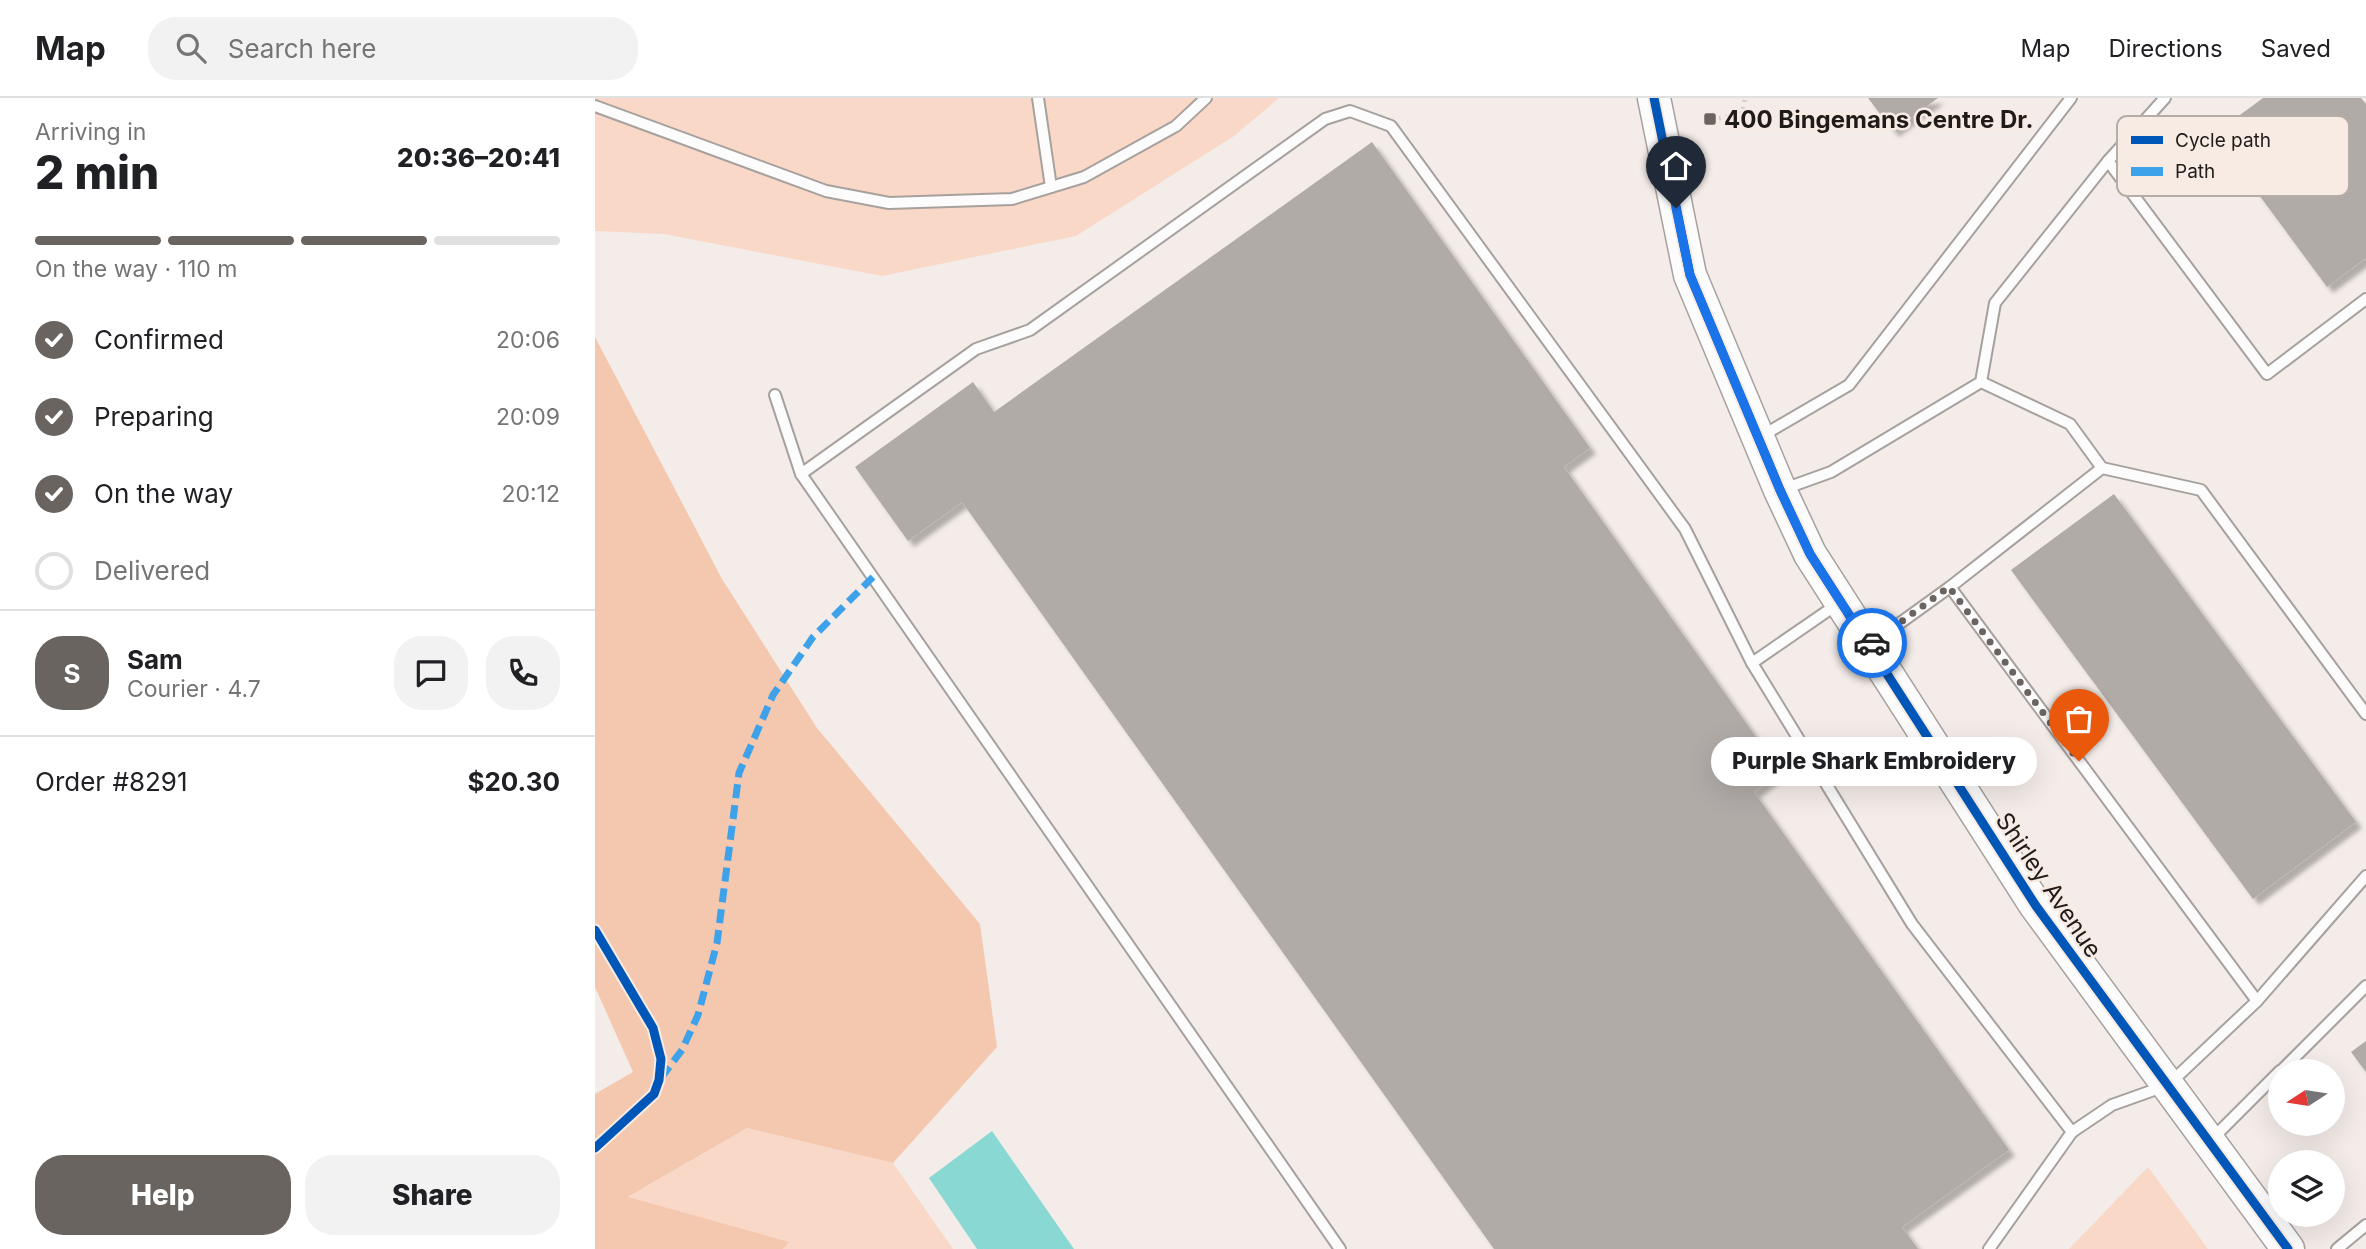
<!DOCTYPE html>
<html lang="en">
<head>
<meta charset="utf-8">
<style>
  body { margin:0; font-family:Inter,sans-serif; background:#f2f2f2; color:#202124; height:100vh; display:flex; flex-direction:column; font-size:26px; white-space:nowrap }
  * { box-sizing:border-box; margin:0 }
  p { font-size:23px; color:#757577 }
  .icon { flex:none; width:38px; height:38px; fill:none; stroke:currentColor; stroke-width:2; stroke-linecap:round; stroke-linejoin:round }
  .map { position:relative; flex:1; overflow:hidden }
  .side { display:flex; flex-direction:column; background:#fff; width:595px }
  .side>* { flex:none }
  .needle { width:46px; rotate:258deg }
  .tools { position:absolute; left:1673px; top:961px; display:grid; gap:14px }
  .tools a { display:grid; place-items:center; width:77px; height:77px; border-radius:50%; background:#fff; box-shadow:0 7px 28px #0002; font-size:35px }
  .pin { position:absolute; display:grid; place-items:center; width:60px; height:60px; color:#fff; margin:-72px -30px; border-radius:50% 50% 50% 0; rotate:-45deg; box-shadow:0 0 7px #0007 }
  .pin .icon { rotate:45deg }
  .courier { position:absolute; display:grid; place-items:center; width:70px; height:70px; margin:-35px; border:5px solid #1a73e8; border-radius:50%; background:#fff; color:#222; box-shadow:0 2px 9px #0007 }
  .bubble { position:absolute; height:49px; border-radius:24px; background:#fff; box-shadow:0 7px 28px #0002; font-size:23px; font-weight:800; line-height:49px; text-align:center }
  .summary em { font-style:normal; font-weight:800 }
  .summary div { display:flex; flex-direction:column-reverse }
  .summary { display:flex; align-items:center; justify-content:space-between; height:119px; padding:0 35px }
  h1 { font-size:46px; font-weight:800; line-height:52px }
  .bar { display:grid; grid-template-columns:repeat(4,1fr); gap:10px 7px; align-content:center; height:84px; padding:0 35px }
  .bar i { height:9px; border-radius:5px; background:#e0e0e0 }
  .bar .current { background:#6a6461 }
  .bar p { grid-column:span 4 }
  .line { display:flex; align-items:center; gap:18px; padding:0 35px; border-top:2px solid #e0e0e0 }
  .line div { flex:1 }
  .round { display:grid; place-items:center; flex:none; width:74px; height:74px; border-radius:28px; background:#f2f2f2 }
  ol { padding:0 35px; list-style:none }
  li { display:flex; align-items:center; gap:21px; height:77px }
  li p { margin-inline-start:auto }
  li .icon { padding:7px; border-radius:50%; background:#6a6461; color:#fff; stroke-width:4 }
  li:last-child { color:#757577 }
  li i { width:38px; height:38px; border:4px solid #e0e0e0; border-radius:50% }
  .button { display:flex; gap:14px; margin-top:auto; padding:14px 35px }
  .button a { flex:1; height:80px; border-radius:28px; background:#6a6461; color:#fff; font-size:28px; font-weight:800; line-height:80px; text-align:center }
  .button a+a { background:#f2f2f2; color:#202124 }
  header { display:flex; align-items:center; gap:42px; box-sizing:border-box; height:98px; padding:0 35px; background:#fff; border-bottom:2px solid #e0e0e0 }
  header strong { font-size:33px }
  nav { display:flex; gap:38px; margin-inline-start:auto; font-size:24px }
  .search { width:490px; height:63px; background:#f2f2f2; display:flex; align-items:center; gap:18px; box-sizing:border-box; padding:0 24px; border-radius:28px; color:#757577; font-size:26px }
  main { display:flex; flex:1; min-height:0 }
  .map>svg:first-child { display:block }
</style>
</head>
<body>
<header>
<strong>Map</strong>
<div class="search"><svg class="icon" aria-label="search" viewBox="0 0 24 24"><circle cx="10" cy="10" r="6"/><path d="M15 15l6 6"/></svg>Search here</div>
<nav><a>Map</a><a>Directions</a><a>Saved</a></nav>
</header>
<main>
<section class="side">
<div class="summary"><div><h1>2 min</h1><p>Arriving in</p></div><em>20:36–20:41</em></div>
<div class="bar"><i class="current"></i><i class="current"></i><i class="current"></i><i></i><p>On the way · 110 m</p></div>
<ol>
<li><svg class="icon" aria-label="check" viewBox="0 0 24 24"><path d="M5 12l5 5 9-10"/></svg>Confirmed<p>20:06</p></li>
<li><svg class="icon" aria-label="check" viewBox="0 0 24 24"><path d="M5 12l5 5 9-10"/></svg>Preparing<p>20:09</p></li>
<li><svg class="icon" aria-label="check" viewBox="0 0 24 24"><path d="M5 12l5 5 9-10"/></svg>On the way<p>20:12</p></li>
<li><i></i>Delivered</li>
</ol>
<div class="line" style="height:126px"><b class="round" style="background:#6a6461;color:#fff">S</b><div><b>Sam</b><p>Courier · 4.7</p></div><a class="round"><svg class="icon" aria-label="chat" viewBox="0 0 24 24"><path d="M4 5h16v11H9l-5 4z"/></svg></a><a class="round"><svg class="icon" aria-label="phone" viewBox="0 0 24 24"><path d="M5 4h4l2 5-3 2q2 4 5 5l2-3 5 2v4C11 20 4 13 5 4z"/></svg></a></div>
<div class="line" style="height:91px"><div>Order #8291</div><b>$20.30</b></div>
<div class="button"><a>Help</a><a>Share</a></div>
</section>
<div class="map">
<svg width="1771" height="1151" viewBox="0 0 1771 1151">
  <defs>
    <filter id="shadow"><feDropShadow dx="6" dy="6" stdDeviation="2" flood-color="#0004"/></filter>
  </defs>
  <rect width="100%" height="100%" fill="#f4ece8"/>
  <g fill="#f9d8c7">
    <polygon points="0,0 684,0 639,38 481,138 287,178 69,136 0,133"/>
    <polygon points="152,1030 298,1065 358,1151 188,1151 193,1144 32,1100"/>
    <polygon points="1553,1069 1613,1151 1474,1151"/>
  </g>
  <polygon fill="#f4c7af" points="0,239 127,481 222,630 385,826 402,949 298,1065 152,1030 33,1099 194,1144 188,1151 0,1151 0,996 38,974 0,889"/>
  <polygon fill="#89d8d4" points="397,1033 479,1151 382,1151 334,1080"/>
  <g fill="#b1aba8" filter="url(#shadow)">
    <polygon points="1273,0 1343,0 1298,33"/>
    <polygon points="1668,0 1766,0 1771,6 1771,160 1732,189 1619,36"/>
    <polygon points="777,44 995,350 969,369 1186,674 1159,694 1414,1052 1307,1129 1323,1151 899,1151 367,404 313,443 260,369 378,284 399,314"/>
    <polygon points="1519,396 1761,724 1658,801 1416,472"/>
    <polygon points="1771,943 1771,974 1756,954"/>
  </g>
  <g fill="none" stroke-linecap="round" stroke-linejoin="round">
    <defs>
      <g id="service">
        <polyline points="443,0 456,89"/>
        <polyline points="0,8 231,93 294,105 417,101 489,79 581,28 611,0"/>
        <polyline points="1513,63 1672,276 1771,201"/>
        <polyline points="180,297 206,376 745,1151"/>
        <polyline points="1165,339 1254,287 1476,0"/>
        <polyline points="1507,370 1606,392 1771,616"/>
        <polyline points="206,376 381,251 435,232 730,21 755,13 796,28 1090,431 1157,565 1317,826 1477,1034"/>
        <polyline points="1186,392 1236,374 1386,284 1400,205 1513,63 1570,0"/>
        <polyline points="1355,489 1507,370 1475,326 1386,284"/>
        <polyline points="1276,546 1355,489 1662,903 1573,987 1517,1007 1477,1034 1394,1151"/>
        <polyline points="1157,565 1244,505"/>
        <polyline points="1662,903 1771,778"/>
        <polyline points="1686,973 1771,888"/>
        <polyline points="1615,1043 1685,973"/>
        <polyline points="1742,1151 1771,1127"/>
      </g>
      <polyline id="secondary" points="1059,0 1095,177 1185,392 1215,456 1441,808 1693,1151"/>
    </defs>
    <use href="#service" stroke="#a7a19e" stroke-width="14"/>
    <use href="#secondary" stroke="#a7a19e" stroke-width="35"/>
    <polyline stroke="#d1cfce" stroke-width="4.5" stroke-dasharray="2 5" stroke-linecap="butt" points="1117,22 1147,15 1150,0"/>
    <use href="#service" stroke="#fdfcfc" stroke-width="10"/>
    <use href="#secondary" stroke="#fdfcfc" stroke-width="32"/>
    <polyline stroke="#3da2ea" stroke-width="7" stroke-dasharray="14 7" stroke-linecap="butt" points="66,980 87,952 103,917 122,845 144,675 178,597 218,539 278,479"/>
    <defs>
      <g id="cycleway">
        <polyline points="1059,0 1095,177 1185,392 1215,456 1441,808 1693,1151"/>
        <polyline points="0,832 58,930 66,961 64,982 59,996 0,1050"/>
      </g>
    </defs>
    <use href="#cycleway" stroke="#f8ebe4" stroke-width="13"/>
    <use href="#cycleway" stroke="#0057b8" stroke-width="9"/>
  </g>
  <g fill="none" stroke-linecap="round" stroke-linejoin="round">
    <polyline stroke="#6a6461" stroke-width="7" stroke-dasharray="0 12.6" points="1277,545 1354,489 1484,663"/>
    <polyline stroke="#1a73e8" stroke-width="9" points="1081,110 1095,177 1185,392 1215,456 1274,548 1277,545"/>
  </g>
  <rect fill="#6a6461" stroke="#f8ebe4" stroke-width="2.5" x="1108" y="14" width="14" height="14" rx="3.5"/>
  <g text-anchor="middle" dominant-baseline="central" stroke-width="5" stroke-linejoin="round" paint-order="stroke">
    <g font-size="24" font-weight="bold" fill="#1f1b18" stroke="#f8ebe4" text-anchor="start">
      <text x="1129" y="21">400 Bingemans Centre Dr.</text>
    </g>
    <g font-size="24" fill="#1f1b18" stroke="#f8ebe4">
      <text transform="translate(1454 787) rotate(56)">Shirley Avenue</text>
    </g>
  </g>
  <rect x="1522" y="18" width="232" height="80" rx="10" fill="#f8ebe4" stroke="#b7ada7" stroke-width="2"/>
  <rect x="1536" y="38" width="32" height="8" fill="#0057b8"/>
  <rect x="1536" y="69" width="32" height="9" fill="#3da2ea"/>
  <g font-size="19" fill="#1f1b18">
    <text x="1580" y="49">Cycle path</text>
    <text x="1580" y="80">Path</text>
  </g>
</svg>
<div class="tools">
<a><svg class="needle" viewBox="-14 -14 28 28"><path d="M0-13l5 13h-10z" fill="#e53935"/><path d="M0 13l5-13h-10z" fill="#757577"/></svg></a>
<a><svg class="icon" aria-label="layers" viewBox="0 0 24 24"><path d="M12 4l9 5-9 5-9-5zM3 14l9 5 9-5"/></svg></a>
</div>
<div class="pin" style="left:1484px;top:663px;background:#ea580c"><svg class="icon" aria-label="bag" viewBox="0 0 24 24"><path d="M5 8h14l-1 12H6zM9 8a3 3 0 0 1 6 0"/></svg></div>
<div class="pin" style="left:1081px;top:110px;background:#1f2937"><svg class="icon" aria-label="home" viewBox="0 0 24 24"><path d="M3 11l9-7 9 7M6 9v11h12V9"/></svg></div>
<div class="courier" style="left:1277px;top:545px"><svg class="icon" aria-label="car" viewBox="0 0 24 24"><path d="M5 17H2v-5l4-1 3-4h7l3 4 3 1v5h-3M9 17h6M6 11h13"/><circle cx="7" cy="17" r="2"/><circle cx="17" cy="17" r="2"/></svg></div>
<div class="bubble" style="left:1116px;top:639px;width:326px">Purple Shark Embroidery</div>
</div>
</main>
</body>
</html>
